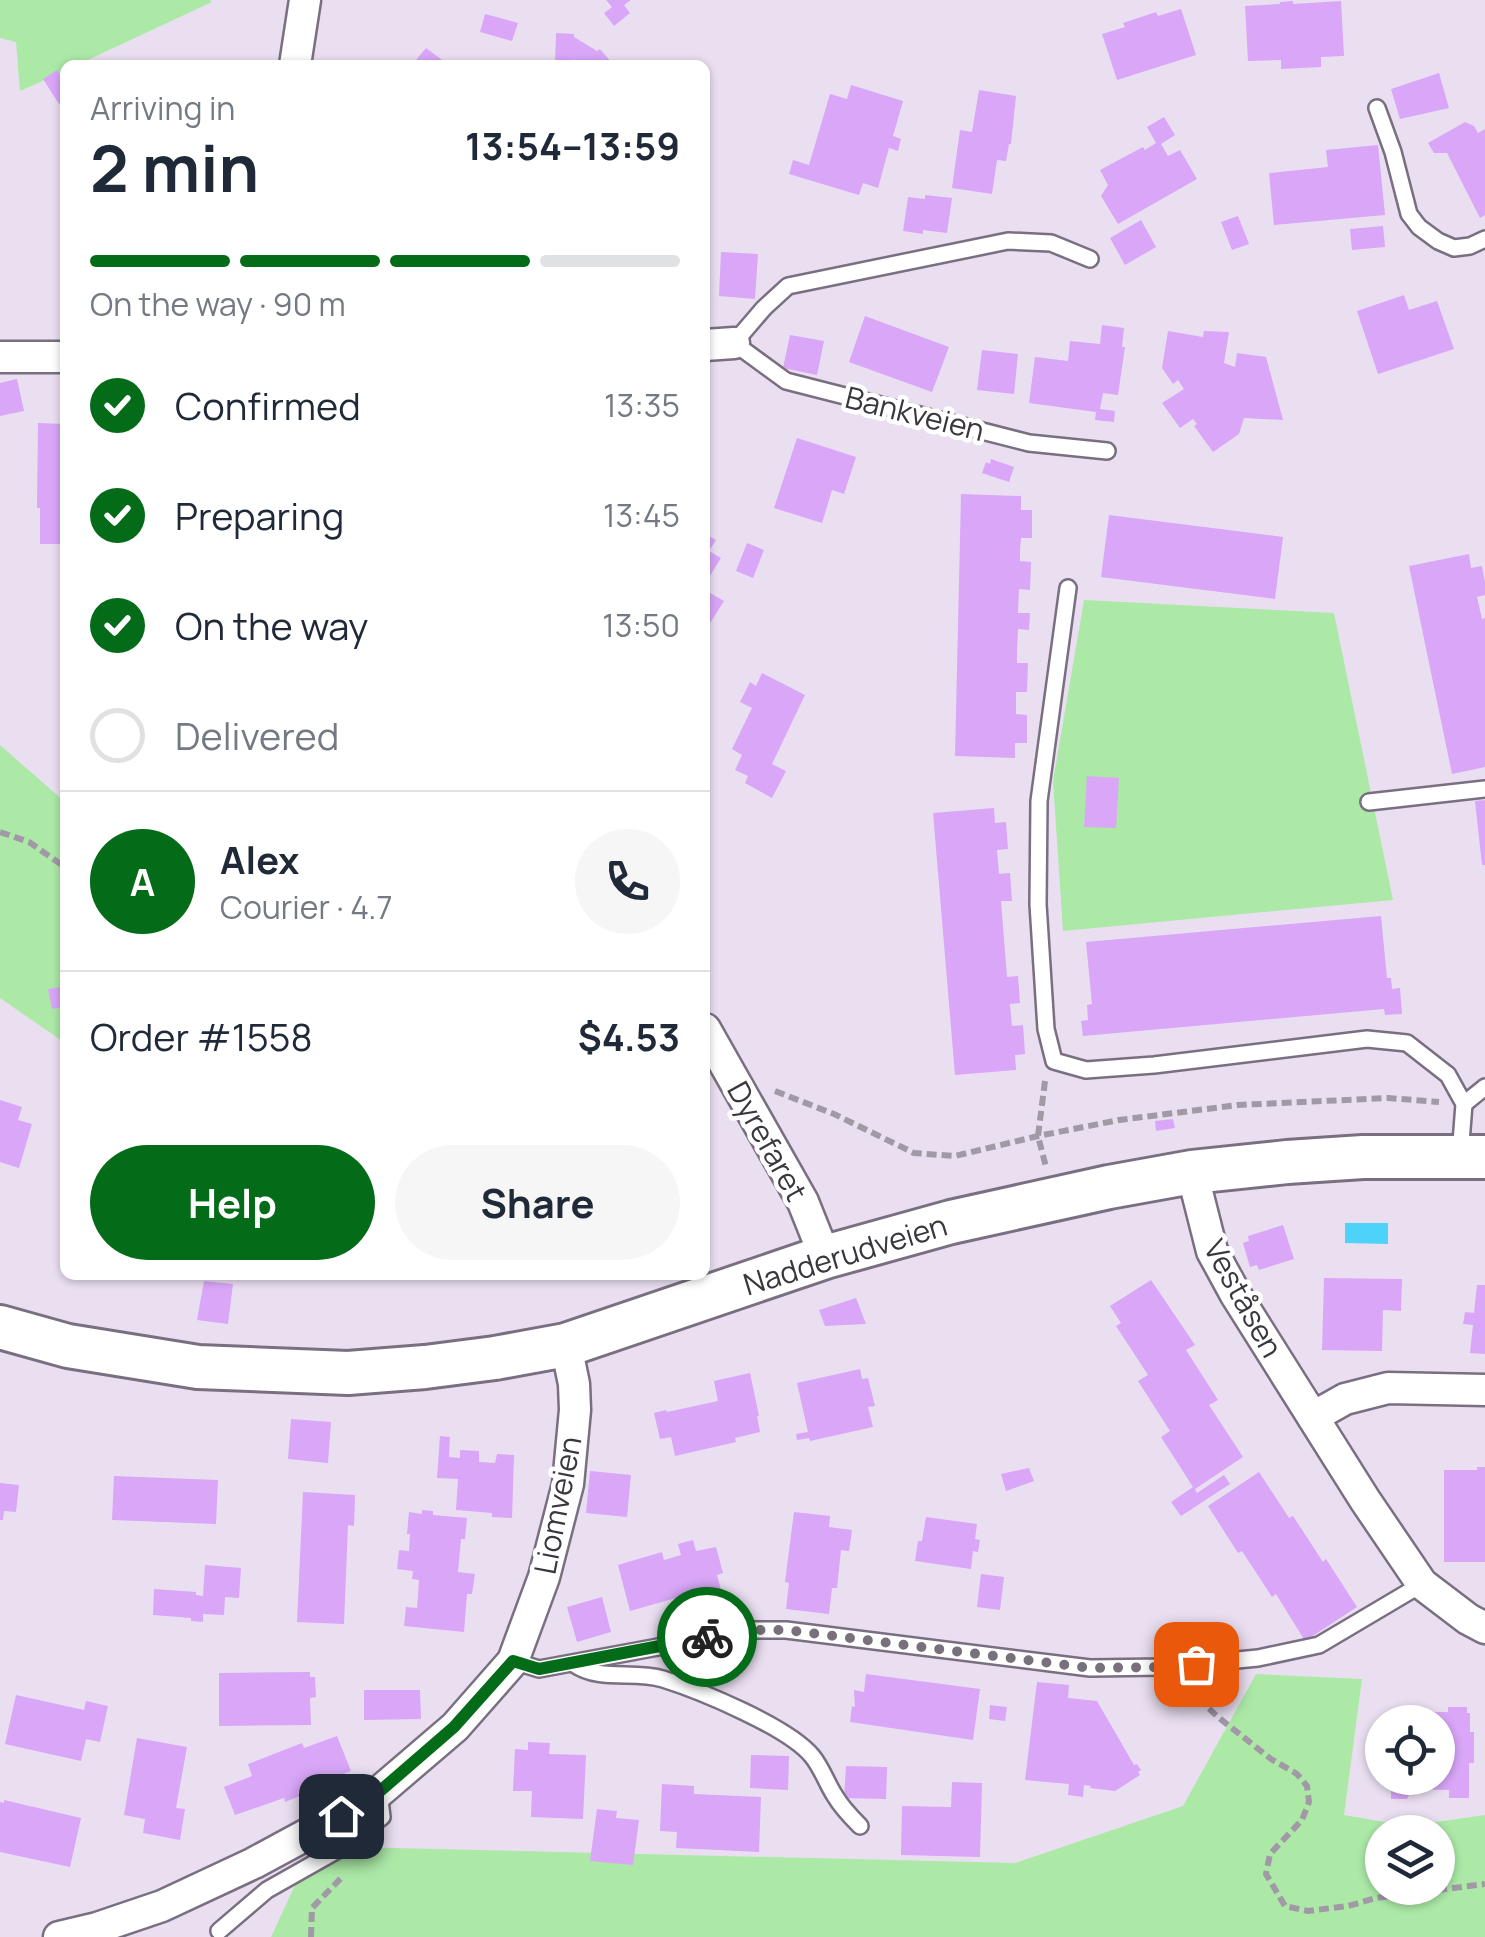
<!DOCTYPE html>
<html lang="en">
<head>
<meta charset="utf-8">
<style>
  body { margin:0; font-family:Manrope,sans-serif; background:#f6f6f7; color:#1f2937; height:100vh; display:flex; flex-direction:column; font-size:38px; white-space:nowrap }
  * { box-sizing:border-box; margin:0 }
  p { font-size:32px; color:#747a83 }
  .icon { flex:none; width:55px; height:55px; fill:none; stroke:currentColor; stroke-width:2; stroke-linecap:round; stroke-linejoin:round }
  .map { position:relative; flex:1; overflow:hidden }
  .details { position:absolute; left:60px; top:60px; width:650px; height:1220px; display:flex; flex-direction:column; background:#fff; border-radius:15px; box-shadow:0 2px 8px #0004 }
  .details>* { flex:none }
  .fabs { position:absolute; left:1365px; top:1705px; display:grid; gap:20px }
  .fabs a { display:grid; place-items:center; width:90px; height:90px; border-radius:50%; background:#fff; box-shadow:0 2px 8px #0004; font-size:50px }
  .pin { position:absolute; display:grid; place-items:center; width:85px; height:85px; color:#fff; margin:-42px; border-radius:20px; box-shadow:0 5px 15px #0006 }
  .courier { position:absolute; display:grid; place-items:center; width:100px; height:100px; margin:-50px; border:8px solid #046b19; border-radius:50%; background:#fff; color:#222; box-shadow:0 2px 12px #0007 }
  .summary em { font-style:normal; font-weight:700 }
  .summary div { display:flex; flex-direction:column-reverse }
  .summary { display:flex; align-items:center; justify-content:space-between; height:170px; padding:0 30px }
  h1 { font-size:65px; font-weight:700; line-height:75px }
  .bar { display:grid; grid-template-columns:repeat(4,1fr); gap:15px 10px; align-content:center; height:120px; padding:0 30px }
  .bar i { height:12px; border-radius:8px; background:#e0e1e3 }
  .bar .selected { background:#046b19 }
  .bar p { grid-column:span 4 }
  .line { display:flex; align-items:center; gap:25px; padding:0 30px; border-top:2px solid #e0e1e3 }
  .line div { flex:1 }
  .round { display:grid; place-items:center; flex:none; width:105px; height:105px; border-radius:52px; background:#f6f6f7 }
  ol { padding:0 30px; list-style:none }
  li { display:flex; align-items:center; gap:30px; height:110px }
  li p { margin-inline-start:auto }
  li .icon { padding:10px; border-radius:50%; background:#046b19; color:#fff; stroke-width:4 }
  li:last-child { color:#747a83 }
  li i { width:55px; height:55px; border:5px solid #e0e1e3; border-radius:50% }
  .primary-button { display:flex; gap:20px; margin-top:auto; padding:20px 30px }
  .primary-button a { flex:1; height:115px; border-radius:60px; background:#046b19; color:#fff; font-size:40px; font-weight:700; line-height:115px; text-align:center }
  .primary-button a+a { background:#f6f6f7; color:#1f2937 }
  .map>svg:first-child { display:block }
</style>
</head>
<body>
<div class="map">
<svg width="1485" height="1937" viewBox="0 0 1485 1937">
  <rect width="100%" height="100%" fill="#eadff1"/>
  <g fill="#ace9a7" fill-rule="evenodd">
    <polygon points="0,0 210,0 212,2 77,65 65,65 65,71 20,91 16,42 0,38"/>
    <polygon points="1084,600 1334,613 1393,900 1063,931 1053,781"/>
    <polygon points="0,745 65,802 65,1043 0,998"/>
    <path d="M1256,1674L1362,1679L1344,1815L1408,1826L1485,1815V1937H271L313,1846L1015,1863L1183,1806ZM1382,1832H1438V1888H1382Z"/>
  </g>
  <polygon fill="#4dd3f9" points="1345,1223 1388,1223 1388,1244 1345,1243"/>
  <g fill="#d9a6f8">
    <polygon points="606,0 631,0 624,5 630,13 614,26 604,13 612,7"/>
    <polygon points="1293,1 1293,4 1341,1 1344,56 1321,57 1321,67 1281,69 1281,60 1248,61 1245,6 1280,4 1280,2"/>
    <polygon points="1181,9 1196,55 1117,80 1102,34 1125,27 1123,23 1156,12 1158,16"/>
    <polygon points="485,14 518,23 512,41 480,32"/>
    <polygon points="556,33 574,34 574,37 597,51 600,49 612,63 609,65 582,65 574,59 573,65 555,65"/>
    <polygon points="426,48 449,65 412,65"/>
    <polygon points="57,70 65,82 65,100 59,104 43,79"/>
    <polygon points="1439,73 1449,108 1400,119 1391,89"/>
    <polygon points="851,85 903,101 893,136 901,139 898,151 889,148 878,188 863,183 859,195 789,174 793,160 809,165 830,94 847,99"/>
    <polygon points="979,90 1016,96 1011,144 1009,144 1006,161 997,160 992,194 952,188 960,130 972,132"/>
    <polygon points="1164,117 1175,135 1161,144 1168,156 1180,150 1197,179 1118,224 1101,196 1108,185 1100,170 1143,147 1145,150 1156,143 1147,127"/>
    <polygon points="1465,122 1474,126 1478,133 1485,129 1485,215 1480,218 1447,153 1434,153 1428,143"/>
    <polygon points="1378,145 1385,215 1274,225 1269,173 1328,167 1326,150"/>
    <polygon points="925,195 952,198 947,233 923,230 923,234 903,231 908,197 925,199"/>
    <polygon points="1238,216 1249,244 1232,250 1221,222"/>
    <polygon points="1141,220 1156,247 1125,265 1110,238"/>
    <polygon points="1383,226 1385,247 1352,250 1350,229"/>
    <polygon points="721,252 758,254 755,299 719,296"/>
    <polygon points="1404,295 1409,310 1437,301 1454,349 1378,374 1357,311"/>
    <polygon points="865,316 949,347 932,392 849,362"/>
    <polygon points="1102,325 1124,328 1122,347 1125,347 1118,395 1103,393 1100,409 1115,411 1114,422 1095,420 1096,412 1029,403 1035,357 1068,361 1070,341 1100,344"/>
    <polygon points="1168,331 1203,337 1204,331 1229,332 1224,363 1235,367 1237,353 1266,357 1283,420 1244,418 1239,434 1213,452 1194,426 1197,424 1193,419 1180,428 1162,403 1184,389 1178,380 1173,384 1162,368"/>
    <polygon points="790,335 824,341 817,375 783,368"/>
    <polygon points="982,350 1018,354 1014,394 977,390"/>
    <polygon points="17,379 24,411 0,416 0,383"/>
    <polygon points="38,423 65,424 65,544 40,544 40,508 37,508"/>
    <polygon points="797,438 856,457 844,494 832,490 822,523 774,508"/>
    <polygon points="991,459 1014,467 1009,482 982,473 986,462 990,464"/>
    <polygon points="961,494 1021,496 1021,510 1032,510 1032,538 1021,538 1020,550 1020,561 1031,562 1030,590 1019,589 1018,613 1030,613 1029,630 1018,629 1017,652 1017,663 1028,663 1027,692 1016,692 1016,714 1027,715 1027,743 1015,743 1015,758 955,756"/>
    <polygon points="1109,515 1283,537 1275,599 1101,577"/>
    <polygon points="705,534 716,540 709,551 721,558 705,584"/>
    <polygon points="747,543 764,550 753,578 736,571"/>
    <polygon points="1469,554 1471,568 1482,566 1485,582 1485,595 1477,597 1482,619 1485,618 1485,767 1452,774 1409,566"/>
    <polygon points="705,590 724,601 705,631"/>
    <polygon points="762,673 805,695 772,764 786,771 772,798 745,783 748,776 735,770 742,755 732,749 752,708 740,702 750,682 756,686"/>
    <polygon points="1087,776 1119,778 1116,828 1084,827"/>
    <polygon points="1485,800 1485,865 1482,865 1475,801"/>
    <polygon points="994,808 995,823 1006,822 1008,849 997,850 999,874 1010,873 1012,901 1001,901 1007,977 1018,976 1019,989 1020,1003 1010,1004 1012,1026 1023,1025 1025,1054 1015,1055 1016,1070 955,1075 933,813"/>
    <polygon points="1381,916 1387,978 1391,978 1392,989 1400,988 1402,1014 1385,1015 1384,1009 1083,1036 1081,1021 1088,1020 1087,1005 1092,1004 1086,942"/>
    <polygon points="65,986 65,1007 52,1009 48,989"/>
    <polygon points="0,1100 22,1107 18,1120 32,1124 19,1168 0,1162"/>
    <polygon points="1173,1119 1175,1128 1156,1131 1155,1121"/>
    <polygon points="1283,1225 1294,1259 1259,1270 1257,1265 1250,1267 1243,1243 1249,1241 1248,1236"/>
    <polygon points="1324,1278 1402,1279 1401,1311 1383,1310 1382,1351 1322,1350"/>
    <polygon points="1151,1280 1195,1345 1186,1350 1218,1400 1209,1405 1243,1457 1195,1489 1197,1493 1224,1475 1230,1484 1181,1516 1171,1502 1193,1487 1161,1437 1170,1431 1138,1381 1148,1375 1116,1326 1121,1323 1110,1306"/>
    <polygon points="204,1281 233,1284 228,1324 197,1320"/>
    <polygon points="1477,1285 1485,1285 1485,1354 1470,1353 1473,1325 1463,1324 1465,1312 1474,1313"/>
    <polygon points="856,1298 866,1324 825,1326 819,1310"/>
    <polygon points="860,1369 862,1379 868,1378 875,1406 868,1407 873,1427 810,1441 809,1438 797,1440 796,1434 808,1432 797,1383"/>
    <polygon points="750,1373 759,1416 757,1416 760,1432 735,1438 736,1442 675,1456 671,1437 660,1439 654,1413 666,1410 667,1412 718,1401 714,1381"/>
    <polygon points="291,1419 331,1422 328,1463 288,1459"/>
    <polygon points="440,1436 450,1437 449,1457 460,1458 460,1450 479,1451 479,1462 495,1463 497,1454 514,1455 512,1518 492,1517 492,1513 456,1510 458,1479 437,1478"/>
    <polygon points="1477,1467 1485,1467 1485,1562 1444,1562 1444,1470 1477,1470"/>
    <polygon points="1029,1468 1034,1481 1006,1491 1001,1474"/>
    <polygon points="590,1471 631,1475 627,1517 586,1513"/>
    <polygon points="1259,1472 1289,1518 1293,1516 1323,1562 1326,1559 1357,1607 1305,1641 1276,1594 1272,1597 1242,1551 1238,1553 1208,1506"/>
    <polygon points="114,1476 218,1480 216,1524 112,1520"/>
    <polygon points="0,1483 19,1485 16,1512 4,1511 3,1520 0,1520"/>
    <polygon points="303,1492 355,1495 354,1526 348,1525 344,1624 297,1622"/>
    <polygon points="422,1510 433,1511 433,1515 467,1518 465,1539 461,1539 458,1572 475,1574 472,1594 467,1594 464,1632 404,1626 406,1607 417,1608 419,1580 412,1579 413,1571 397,1569 399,1550 409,1551 410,1534 407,1534 409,1512 422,1514"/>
    <polygon points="794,1512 830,1516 829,1527 852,1530 849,1551 841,1550 837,1588 832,1588 829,1614 786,1609 789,1583 785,1582"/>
    <polygon points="926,1517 977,1524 975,1539 980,1540 978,1552 973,1551 971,1569 915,1561 918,1541 922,1541"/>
    <polygon points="693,1540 696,1551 716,1547 723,1573 717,1575 722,1594 692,1602 690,1594 630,1611 618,1565 662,1552 664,1560 681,1555 678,1544"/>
    <polygon points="205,1565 241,1568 239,1598 225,1597 224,1615 203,1614 203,1622 191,1621 191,1618 153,1615 154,1589 196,1592 196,1595 203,1596"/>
    <polygon points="981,1574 1004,1577 1000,1610 977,1607"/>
    <polygon points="602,1597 611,1632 577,1642 567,1607"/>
    <polygon points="310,1672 310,1677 315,1677 316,1697 310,1698 311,1725 219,1726 219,1673"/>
    <polygon points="866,1674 980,1689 973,1740 850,1722 852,1706 855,1707 854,1690 864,1692"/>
    <polygon points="1037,1682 1069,1685 1068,1698 1097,1701 1134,1765 1137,1764 1141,1770 1138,1772 1140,1775 1115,1791 1090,1788 1091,1786 1084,1785 1083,1797 1068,1795 1069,1784 1025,1780"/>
    <polygon points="364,1690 420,1690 421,1719 364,1720"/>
    <polygon points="16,1695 84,1710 86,1701 108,1706 100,1742 86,1739 81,1761 5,1744"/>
    <polygon points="990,1705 1007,1707 1005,1721 989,1719"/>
    <polygon points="1448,1707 1467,1707 1467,1713 1470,1713 1470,1732 1474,1732 1474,1763 1469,1763 1469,1798 1449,1798 1449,1790 1412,1789 1407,1799 1391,1799 1391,1778 1438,1778 1438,1722 1427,1722 1428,1712 1448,1712"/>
    <polygon points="337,1736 351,1771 298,1792 300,1796 285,1802 284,1798 235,1815 224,1787 252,1776 248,1764 302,1743 304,1748"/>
    <polygon points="137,1738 187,1747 176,1808 185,1809 180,1840 143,1833 145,1819 124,1815"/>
    <polygon points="528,1742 550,1743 549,1754 586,1755 583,1819 531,1817 532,1791 513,1791 515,1749 528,1750"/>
    <polygon points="751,1755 789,1756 788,1790 750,1788"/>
    <polygon points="846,1766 887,1767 886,1799 844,1798"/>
    <polygon points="952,1782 982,1783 980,1857 901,1855 902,1806 951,1807"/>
    <polygon points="662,1784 694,1786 694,1794 761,1797 759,1852 676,1848 677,1832 660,1831"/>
    <polygon points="4,1800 81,1818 70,1867 0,1852 0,1802 4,1803"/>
    <polygon points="597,1809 617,1811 616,1818 639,1820 633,1865 590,1861"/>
  </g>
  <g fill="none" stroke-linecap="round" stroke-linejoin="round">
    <defs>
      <g id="lane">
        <polyline points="1377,108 1393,152 1409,214 1419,227 1438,241 1454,248 1470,246 1485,239"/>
        <polyline points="1090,259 1051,243 1008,241 788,286 764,308 734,343 786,381 1029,443 1107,451"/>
        <polyline points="1068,588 1039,801 1038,904 1046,1029 1054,1061 1086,1070 1154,1065 1367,1039 1407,1043 1448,1075 1464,1104 1460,1155"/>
        <polyline points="1369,802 1485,789"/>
        <polyline points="1464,1104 1485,1087"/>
        <polyline points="513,1661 539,1669 750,1630 786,1630 1090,1668 1164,1667 1258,1658 1319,1645 1422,1584"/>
        <path d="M574,1664C600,1682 633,1670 663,1679C701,1691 788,1727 812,1756C822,1768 827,1784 835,1796C842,1808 851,1817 860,1826"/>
        <polyline points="219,1931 267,1890 336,1851 382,1817 379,1792"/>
      </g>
      <g id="street">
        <polyline points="295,65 305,0"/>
        <polyline points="705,345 734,343"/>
        <polyline points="0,357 65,357"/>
        <polyline points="705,1029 803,1202 825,1257"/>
        <polyline points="1192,1172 1212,1251 1236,1295 1365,1500 1422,1584 1468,1619 1485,1628"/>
        <polyline points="1313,1417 1345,1399 1388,1388 1485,1390"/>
        <polyline points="59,1937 97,1928 162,1906 254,1863 341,1816 379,1792 455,1727 513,1661 544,1577 568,1484 575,1410 574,1384 566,1345"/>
      </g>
      <polyline id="secondary" points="0,1327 68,1346 198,1367 348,1373 425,1367 495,1358 566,1345 825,1257 951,1222 1109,1187 1192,1172 1287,1162 1363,1157 1485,1157"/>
    </defs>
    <use href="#lane" stroke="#796f80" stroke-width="20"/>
    <use href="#street" stroke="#796f80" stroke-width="35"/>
    <use href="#secondary" stroke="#796f80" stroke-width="48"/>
    <g stroke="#a299a7" stroke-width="6" stroke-dasharray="10 5" stroke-linecap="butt">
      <polyline points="0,832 29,842 65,867"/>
      <polyline points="1045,1081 1038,1136 1046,1167"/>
      <polyline points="775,1091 834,1114 914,1153 955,1156 1038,1136 1119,1120 1238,1105 1388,1098 1439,1102"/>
      <polyline points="1187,1688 1218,1717 1271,1759 1297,1774 1307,1786 1309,1802 1302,1820 1270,1854 1266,1874 1285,1906 1308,1911 1348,1906 1376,1898 1485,1884"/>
      <polyline points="311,1937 312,1908 343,1876"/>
    </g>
    <use href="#lane" stroke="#fff" stroke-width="15"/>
    <use href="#street" stroke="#fff" stroke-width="30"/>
    <use href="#secondary" stroke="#fff" stroke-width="42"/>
  </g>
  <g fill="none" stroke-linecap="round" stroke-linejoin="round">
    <polyline stroke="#78717c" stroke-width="10" stroke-dasharray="0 18" points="707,1637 750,1630 786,1630 1090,1668 1164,1667 1196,1664"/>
    <polyline stroke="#046b19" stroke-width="12" points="341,1816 379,1792 454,1727 513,1661 539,1669 707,1637"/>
  </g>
  <g text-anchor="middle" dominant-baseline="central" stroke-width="9" stroke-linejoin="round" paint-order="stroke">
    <g font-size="30" fill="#3a363d" stroke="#fff">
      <text transform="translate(915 413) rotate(14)">Bankveien</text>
      <text transform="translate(768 1141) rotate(61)">Dyrefaret</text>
      <text transform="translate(845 1254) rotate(-17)">Nadderudveien</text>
      <text transform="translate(1244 1298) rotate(61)">Veståsen</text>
      <text transform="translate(557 1505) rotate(-79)">Liomveien</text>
    </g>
  </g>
</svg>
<div class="fabs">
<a><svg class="icon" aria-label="locate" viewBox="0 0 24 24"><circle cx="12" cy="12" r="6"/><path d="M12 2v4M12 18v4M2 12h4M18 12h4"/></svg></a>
<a><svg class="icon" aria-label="layers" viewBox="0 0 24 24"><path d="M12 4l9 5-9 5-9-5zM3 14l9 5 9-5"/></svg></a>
</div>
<div class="pin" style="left:1196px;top:1664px;background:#ea580c"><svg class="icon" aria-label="bag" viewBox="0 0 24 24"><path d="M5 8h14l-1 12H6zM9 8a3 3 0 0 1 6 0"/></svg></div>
<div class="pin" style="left:341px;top:1816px;background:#1f2937"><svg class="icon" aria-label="home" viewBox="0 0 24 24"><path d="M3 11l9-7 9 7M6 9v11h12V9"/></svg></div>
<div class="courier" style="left:707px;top:1637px"><svg class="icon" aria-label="bike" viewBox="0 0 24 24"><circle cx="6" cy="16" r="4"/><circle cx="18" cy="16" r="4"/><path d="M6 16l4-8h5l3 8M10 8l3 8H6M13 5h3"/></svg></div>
<section class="details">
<div class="summary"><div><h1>2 min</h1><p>Arriving in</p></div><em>13:54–13:59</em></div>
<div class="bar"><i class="selected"></i><i class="selected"></i><i class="selected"></i><i></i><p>On the way · 90 m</p></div>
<ol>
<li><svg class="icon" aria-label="check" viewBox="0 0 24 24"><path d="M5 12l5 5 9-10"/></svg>Confirmed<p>13:35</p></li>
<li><svg class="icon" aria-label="check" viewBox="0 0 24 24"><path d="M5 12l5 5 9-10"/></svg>Preparing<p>13:45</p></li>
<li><svg class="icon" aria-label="check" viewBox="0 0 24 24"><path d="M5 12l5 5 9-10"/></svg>On the way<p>13:50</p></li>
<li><i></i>Delivered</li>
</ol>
<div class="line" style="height:180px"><b class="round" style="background:#046b19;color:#fff">A</b><div><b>Alex</b><p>Courier · 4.7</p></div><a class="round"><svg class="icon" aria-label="phone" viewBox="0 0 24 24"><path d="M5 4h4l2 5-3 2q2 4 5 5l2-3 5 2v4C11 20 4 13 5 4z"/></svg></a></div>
<div class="line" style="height:130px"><div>Order #1558</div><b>$4.53</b></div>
<div class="primary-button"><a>Help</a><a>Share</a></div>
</section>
</div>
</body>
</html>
